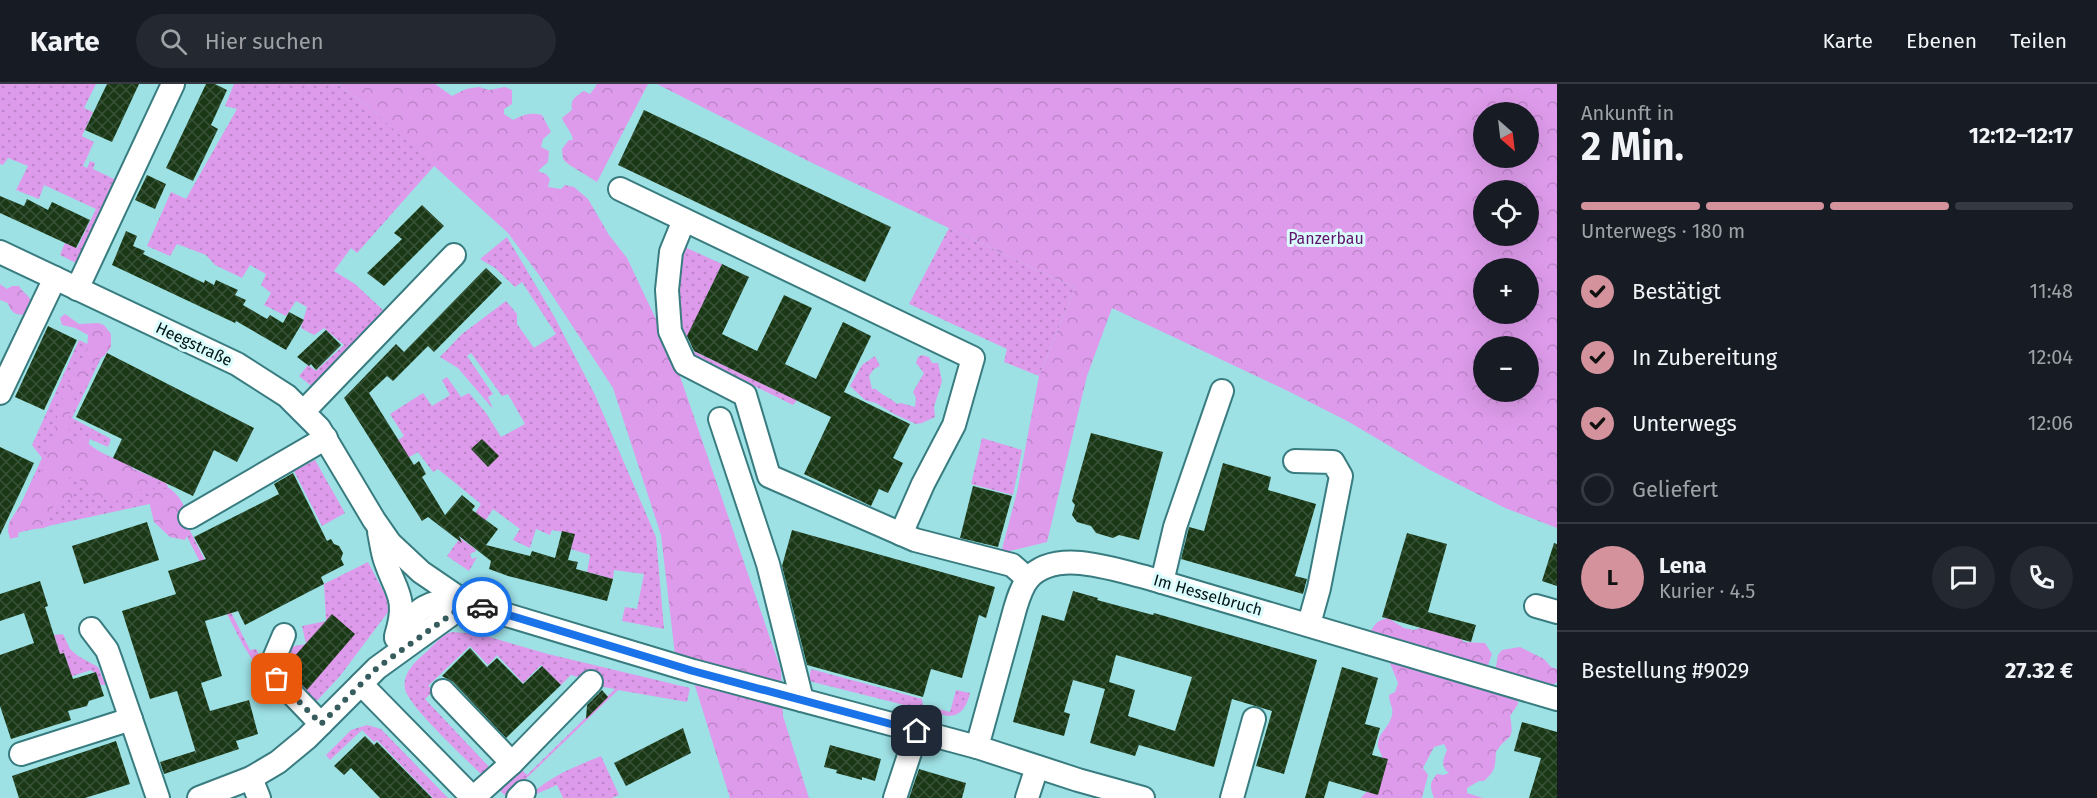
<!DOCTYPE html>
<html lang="de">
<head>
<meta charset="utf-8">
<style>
  body { margin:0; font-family:"Fira Sans",sans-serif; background:#242831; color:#f1f3f6; height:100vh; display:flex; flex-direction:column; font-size:22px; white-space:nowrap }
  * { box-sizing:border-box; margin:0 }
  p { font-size:20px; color:#9ea1a6 }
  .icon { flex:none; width:33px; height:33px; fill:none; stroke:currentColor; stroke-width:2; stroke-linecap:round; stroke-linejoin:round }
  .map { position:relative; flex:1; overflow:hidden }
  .side { display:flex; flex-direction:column; background:#171b24; width:540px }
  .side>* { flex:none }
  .needle { width:39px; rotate:152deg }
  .fabs { position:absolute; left:1473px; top:18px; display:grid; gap:12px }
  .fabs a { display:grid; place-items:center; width:66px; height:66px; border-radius:50%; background:#171b24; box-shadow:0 6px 24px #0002; font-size:30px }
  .pin { position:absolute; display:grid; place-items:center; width:51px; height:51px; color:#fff; margin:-26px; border-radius:12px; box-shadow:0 3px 9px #0006 }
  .courier { position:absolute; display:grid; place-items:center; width:60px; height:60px; margin:-30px; border:4px solid #1a73e8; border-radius:50%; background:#fff; color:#222; box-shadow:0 2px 8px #0007 }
  .head em { font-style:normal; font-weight:700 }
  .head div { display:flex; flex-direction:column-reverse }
  .head { display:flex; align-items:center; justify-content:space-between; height:102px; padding:0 24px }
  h1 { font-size:39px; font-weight:700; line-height:45px }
  .bar { display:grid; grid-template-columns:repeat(4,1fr); gap:9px 6px; align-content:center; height:72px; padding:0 24px }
  .bar i { height:8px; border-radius:4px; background:#363941 }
  .bar .current { background:#d3929c }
  .bar p { grid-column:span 4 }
  .line { display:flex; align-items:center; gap:15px; padding:0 24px; border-top:2px solid #363941 }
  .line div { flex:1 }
  .round { display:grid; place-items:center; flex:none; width:63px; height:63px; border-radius:32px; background:#242831 }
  ol { padding:0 24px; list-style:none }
  li { display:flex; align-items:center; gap:18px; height:66px }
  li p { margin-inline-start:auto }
  li .icon { padding:6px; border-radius:50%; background:#d3929c; color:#111; stroke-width:4 }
  li:last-child { color:#9ea1a6 }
  li i { width:33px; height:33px; border:3px solid #363941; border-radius:50% }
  header { display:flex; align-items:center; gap:36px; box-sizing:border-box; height:84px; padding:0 30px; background:#171b24; border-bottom:2px solid #363941 }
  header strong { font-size:28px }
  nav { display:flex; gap:33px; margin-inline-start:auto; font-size:21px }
  .search { width:420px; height:54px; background:#242831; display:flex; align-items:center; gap:15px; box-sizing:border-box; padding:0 21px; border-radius:33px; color:#9ea1a6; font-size:22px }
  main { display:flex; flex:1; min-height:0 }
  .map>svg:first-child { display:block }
</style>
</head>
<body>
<header>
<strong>Karte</strong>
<div class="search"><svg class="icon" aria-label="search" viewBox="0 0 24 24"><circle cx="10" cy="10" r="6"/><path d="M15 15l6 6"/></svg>Hier suchen</div>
<nav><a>Karte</a><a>Ebenen</a><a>Teilen</a></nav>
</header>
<main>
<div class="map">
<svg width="1557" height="714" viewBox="0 0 1557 714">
  <defs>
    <pattern id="grass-dots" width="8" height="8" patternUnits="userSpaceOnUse" patternTransform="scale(1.5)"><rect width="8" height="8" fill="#de9beb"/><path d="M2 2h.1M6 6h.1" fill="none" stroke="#bd85c9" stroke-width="1.8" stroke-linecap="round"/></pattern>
    <pattern id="forest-crowns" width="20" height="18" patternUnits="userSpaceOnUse" patternTransform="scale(1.5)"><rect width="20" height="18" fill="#de9beb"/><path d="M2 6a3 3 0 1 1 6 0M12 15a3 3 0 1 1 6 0" fill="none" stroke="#bd85c9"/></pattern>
    <pattern id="building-cross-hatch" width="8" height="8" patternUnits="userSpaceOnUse" patternTransform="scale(1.5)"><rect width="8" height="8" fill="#1a3816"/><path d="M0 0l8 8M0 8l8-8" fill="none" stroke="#385237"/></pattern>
  </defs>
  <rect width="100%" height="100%" fill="#9ee1e5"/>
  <g fill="url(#grass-dots)">
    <polygon points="0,0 96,0 84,24 93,28 82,52 94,58 83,82 87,84 90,77 95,79 93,85 114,95 115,98 76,179 60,171 65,159 77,164 96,125 44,101 39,115 16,106 28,82 8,74 3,81 0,80"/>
    <polygon points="234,0 337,0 369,23 435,81 357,169 351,164 334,187 355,200 385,228 314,302 310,301 299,292 308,281 316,287 344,261 324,244 314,251 301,244 307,223 296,217 286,232 264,221 271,209 261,201 266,190 250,181 242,194 215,181 206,171 177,160 170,172 147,162 171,108 186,115 237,25 225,22"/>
    <polygon points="949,144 1075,204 1039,292 1004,278 1007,265 909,220"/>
    <polygon points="507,153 554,232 595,311 656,453 664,545 622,537 625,523 637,525 644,490 614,486 613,495 587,488 590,471 571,465 574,450 552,446 550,451 536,445 530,464 513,456 520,445 493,425 482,442 472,434 481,420 438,385 433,388 418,368 399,379 398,356 404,352 390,330 423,309 432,322 450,311 442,296 447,293 461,313 469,309 486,329 501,353 525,340 508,310 502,312 471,269 467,272 493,310 488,313 493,325 458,284 440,273 462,250 506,217 517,230 517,240 534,264 556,250 522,198 515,203 495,184 480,175"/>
    <polygon points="678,160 722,180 683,262 797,316 793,321 675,263"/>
    <polygon points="79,256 104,268 72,334 111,355 108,363 90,355 87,364 166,399 250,566 256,565 261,574 257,583 243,561 168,416 16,449 12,439 42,374 32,361"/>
    <path d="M922,271L929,273L932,279H938L942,297L934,323L935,333L922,339L916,340L894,330L876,319L865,316L850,302L862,281L875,272L880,282L874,285L869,292L872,305H876C882,312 890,313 897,320L901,319L915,323L916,314L913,308L924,289L916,279L918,273Z"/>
    <polygon points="982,354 1022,366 1013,411 971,400"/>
    <polygon points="315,376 345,429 322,442 294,387"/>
    <polygon points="460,454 475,465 476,467 470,470 472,475 477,473 469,487 447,472"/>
    <polygon points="368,478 387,514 388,528 340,592 315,619 304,609 306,606 283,586 292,576 289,563 306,560 302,542 326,537 324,500"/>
    <path d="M452,548L479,550L548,570L690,604L687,618L618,606L507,713L497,704L520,684L527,691L615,605L598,602L597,599L571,591L561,601L541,581L523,599L497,571L488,581L470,562L428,602L434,606L425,615L491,685L485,694C468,677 409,623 405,605C402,590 414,579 424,570C432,563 442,550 452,548Z"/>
    <polygon points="63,550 70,565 78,572 98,583 106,601 101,601 97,591 91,586 0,616 0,601 68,580 64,569 60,570 54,551"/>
    <path d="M811,585L922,615L923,621L950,628L956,606L970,609C967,621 962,632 948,632L809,597Z"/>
    <polygon points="367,641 381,645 448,714 433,714 377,656 374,658 362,646 330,676 326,671 351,646"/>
    <path d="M601,672L619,711L612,714H563L557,701L527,714C548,693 574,683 601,672Z"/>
  </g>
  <g fill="url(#forest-crowns)" fill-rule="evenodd">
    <path d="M337,0H435L452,12L466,5L479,3L489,6L505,3L512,6V20L504,25V30L513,36C523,31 530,28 542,31L551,48L543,55L541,63L549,67L548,78L538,87L546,90L550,95L548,103L561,105L565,101L574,103L588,115L609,151L627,174L672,269L781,586L783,632L809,714H730L691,589L676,579L661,451L613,304L539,191L508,149L369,23Z"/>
    <path d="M596,0H648L597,98L568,80L563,75L562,65L569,56H573C572,48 565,42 562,34L572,26C570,15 575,13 584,7L590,10L596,2Z"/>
    <path d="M657,0H1557V444L1505,424L1430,386L1349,338L1292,309L1112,224L1087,292L1047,458L1001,469L1017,408L1039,292L1075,204L806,76ZM1484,28H1528V74H1484ZM1484,106H1528V152H1484ZM1484,184H1528V230H1484ZM1484,262H1528V308H1484Z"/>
    <path d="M0,200L7,205L12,202H19C22,208 29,211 31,217C37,230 13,239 8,219L0,216Z"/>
    <path d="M65,230L79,240L98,239L104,241L111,250V263L104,272L88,282V288L84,295L85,300L74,310L75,321L69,331L73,345L67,346L66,349L69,352L85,356C89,362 108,373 115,374C125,375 129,377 134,387L150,394L154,407L169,404C184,413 194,440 185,456L170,453L154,438L150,422V412L146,407L139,405V411L135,414L115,417L106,413L95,415C91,404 81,393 69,393L73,413C66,419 58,419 50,425L49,442C39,447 29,443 19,445L18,453L10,455L8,447L9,439L43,384L50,361L54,354L55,340L64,310L72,291L87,266L88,251L75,244L62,241L60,234Z"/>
    <path d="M1388,534L1404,544L1414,546L1421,544L1458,552L1464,558L1485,559L1492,570L1487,584L1495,588L1498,571L1502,566L1520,563L1544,575L1551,583L1557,585V598L1552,602L1517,614L1518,620L1510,632C1515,659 1508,649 1496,668C1495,683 1496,686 1484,697H1479L1467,704V709L1483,714H1434C1430,703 1429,699 1437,690L1443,691L1449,689C1440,682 1443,676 1447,666L1444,660L1434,663L1423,684L1428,691L1422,714H1361C1369,706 1386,685 1382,673C1381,668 1377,665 1378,659C1378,650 1389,643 1391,634C1395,625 1389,620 1389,611L1395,608L1398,599L1390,579L1404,565L1400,555L1395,557L1374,553L1371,547C1375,539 1378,536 1388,534Z"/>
  </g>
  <g fill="url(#building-cross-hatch)" fill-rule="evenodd">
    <polygon points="107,0 139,0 112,58 85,46"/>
    <polygon points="206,0 215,0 227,6 211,41 218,45 193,97 166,84"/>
    <polygon points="644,26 891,143 865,198 618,81"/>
    <polygon points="147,91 166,100 155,125 135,116"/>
    <polygon points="0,112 24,122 27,115 48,126 52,118 90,136 76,164 0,129"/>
    <polygon points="422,121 444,142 384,202 367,189 402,155 394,149"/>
    <polygon points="126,147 137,152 133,162 145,167 143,170 204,199 205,196 214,201 216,196 238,206 235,211 246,216 243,221 267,235 270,231 283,239 289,228 304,236 286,266 236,237 235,239 112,181"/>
    <polygon points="722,180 749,193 722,250 757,267 784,211 812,224 785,280 816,295 843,238 871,252 844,308 910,340 893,374 903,379 888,409 879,405 871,422 804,390 831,333 694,267 687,252"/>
    <polygon points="486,184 502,199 434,268 428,262 393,297 387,292 369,309 414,381 419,377 426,390 422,393 445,431 462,411 475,422 472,426 498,445 486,461 530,472 532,467 555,474 562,447 575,450 568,476 578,478 576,485 613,495 607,517 508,492 489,485 491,477 459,452 462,459 428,433 422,437 344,314 396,260 404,268"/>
    <polygon points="48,242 77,256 44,326 15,313"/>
    <polygon points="326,246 341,261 316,286 311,280 309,282 297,273"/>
    <polygon points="107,269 254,344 237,378 214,366 193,412 113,374 122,355 76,333"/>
    <polygon points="1091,349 1163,368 1139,456 1119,451 1113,454 1096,449 1091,442 1077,438 1072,431 1075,421 1072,417"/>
    <polygon points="482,355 499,372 488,383 471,365"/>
    <polygon points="0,363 34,379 0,451"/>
    <polygon points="1223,379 1271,393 1268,406 1316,420 1295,492 1307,495 1303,510 1181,475 1189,443 1204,447"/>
    <polygon points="293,389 327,457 331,455 334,460 339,462 343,469 341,475 344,481 321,493 324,500 245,541 238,527 205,537 222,592 201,599 210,627 249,616 258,650 236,657 239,665 164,690 160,678 195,667 197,672 177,607 150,615 122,527 176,510 168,487 206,475 194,453 279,410 274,400"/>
    <polygon points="973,402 1012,412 998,463 960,454"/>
    <polygon points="147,438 159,476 84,500 72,462"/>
    <polygon points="792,446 995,503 986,534 979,531 962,594 931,585 923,613 807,581 782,482"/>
    <polygon points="1407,449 1447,460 1428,528 1476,541 1471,558 1382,533"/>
    <polygon points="1554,459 1557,460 1557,502 1542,497"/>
    <polygon points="40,497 48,522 45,523 60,570 64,569 73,595 96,588 104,612 89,617 87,622 68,627 71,636 11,655 0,622 0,571 34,559 24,529 0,537 0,510"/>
    <path d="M1073,507L1098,514L1097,516L1153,531L1154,529L1317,576L1284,690L1256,682L1272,627L1232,615L1214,683L1139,661L1135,672L1090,659L1105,605L1073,596L1064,628L1070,630L1064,652L1013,638L1042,531L1064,537ZM1116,571L1192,593L1175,647L1128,632L1135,606L1109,598Z"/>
    <polygon points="332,530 355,550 307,606 285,583"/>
    <polygon points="470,564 487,583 497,574 523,600 542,582 561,601 506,654 453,598 442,592"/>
    <polygon points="1342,583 1378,594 1365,640 1380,644 1372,671 1388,675 1378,711 1329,697 1324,714 1305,714"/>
    <polygon points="602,606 608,613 586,635 587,621"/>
    <polygon points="1522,638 1557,648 1557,714 1529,714 1541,674 1514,667"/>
    <polygon points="683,644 691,669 626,702 614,679"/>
    <polygon points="365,652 374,661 377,658 432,714 380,714 351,684 344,691 334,682"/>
    <polygon points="116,657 130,700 85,714 19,714 12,692"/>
    <polygon points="830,661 881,675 875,697 862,693 862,696 836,689 837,686 824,683"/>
    <polygon points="919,685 966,699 962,714 909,714"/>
  </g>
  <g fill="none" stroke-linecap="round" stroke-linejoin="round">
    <defs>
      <g id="minor">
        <polyline points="620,105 973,274 954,341 923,400 901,450"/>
        <polyline points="684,136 671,168 667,206 670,247 685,280 745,311 769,392 915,456 1012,481 1028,495"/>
        <polyline points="0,168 237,280 287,312 319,344 374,436 390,459 421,488 465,518"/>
        <polyline points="77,205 173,0"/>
        <polyline points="0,309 55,194"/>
        <polyline points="304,327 454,171"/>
        <polyline points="720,335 768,480 802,616"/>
        <polyline points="1295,377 1333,378 1341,392 1319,504 1309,540"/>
        <polyline points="190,433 326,354"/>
        <path d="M379,448C381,457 382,467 385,476C396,509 408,513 396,552"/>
        <polyline points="1162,498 1175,443 1222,307"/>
        <polyline points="1536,522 1557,528"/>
        <polyline points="91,545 107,566 111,577 158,714"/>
        <polyline points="284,551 270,584 273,590 321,640"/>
        <path d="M396,554C415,525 430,512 467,519L693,587L977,663L1078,696L1143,714"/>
        <polyline points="361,600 473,714"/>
        <polyline points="443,607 512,679"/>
        <path d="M977,663L1015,525C1018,515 1021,504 1028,495C1055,464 1112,485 1145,493L1557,615"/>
        <polyline points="21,670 131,635"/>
        <polyline points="251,694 259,714"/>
        <polyline points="199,714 251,694 278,678 307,654 377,584 467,519"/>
        <polyline points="473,714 512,679 591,598"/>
        <polyline points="518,714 524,708"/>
        <polyline points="895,714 917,647"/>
        <polyline points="1027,714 1037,683"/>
        <polyline points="1232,714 1254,635"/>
      </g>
    </defs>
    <use href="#minor" stroke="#397c80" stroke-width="26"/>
    <use href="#minor" stroke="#fff" stroke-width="22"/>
  </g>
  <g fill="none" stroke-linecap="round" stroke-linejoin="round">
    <polyline stroke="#375c5e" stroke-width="6" stroke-dasharray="0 10.8" points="277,595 321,640 377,584 467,519 482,523"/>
    <polyline stroke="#1a73e8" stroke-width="8" points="482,523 693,587 917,647"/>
  </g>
  <g text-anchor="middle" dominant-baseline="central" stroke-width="6" stroke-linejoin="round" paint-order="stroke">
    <g font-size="16" fill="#5e136c" stroke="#dbfcfd">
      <text x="1326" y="154">Panzerbau</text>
    </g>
    <g font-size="16" fill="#001416" stroke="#dbfcfd">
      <text transform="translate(194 260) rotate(25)">Heegstraße</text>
      <text transform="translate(1208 511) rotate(16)">Im Hesselbruch</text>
    </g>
  </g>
</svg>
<div class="fabs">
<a><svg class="needle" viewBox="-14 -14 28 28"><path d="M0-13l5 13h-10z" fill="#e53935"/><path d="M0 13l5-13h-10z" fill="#9ea1a6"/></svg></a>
<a><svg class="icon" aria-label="locate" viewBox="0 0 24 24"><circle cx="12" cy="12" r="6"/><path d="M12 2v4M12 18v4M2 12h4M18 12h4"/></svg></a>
<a>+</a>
<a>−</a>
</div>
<div class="pin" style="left:277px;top:595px;background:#ea580c"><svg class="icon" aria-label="bag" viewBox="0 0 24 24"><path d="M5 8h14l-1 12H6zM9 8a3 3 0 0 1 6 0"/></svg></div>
<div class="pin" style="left:917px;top:647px;background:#1f2937"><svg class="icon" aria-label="home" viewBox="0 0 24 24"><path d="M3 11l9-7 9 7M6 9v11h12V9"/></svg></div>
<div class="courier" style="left:482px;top:523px"><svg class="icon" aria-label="car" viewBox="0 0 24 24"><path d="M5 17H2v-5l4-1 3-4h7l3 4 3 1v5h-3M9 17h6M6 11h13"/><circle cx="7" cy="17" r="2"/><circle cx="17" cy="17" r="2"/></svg></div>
</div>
<section class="side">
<div class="head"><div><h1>2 Min.</h1><p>Ankunft in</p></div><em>12:12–12:17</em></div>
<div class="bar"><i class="current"></i><i class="current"></i><i class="current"></i><i></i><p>Unterwegs · 180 m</p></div>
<ol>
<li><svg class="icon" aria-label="check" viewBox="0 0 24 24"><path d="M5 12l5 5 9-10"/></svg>Bestätigt<p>11:48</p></li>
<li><svg class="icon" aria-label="check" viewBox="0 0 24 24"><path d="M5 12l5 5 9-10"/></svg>In Zubereitung<p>12:04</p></li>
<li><svg class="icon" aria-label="check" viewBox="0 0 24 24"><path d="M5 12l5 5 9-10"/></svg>Unterwegs<p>12:06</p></li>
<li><i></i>Geliefert</li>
</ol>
<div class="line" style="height:108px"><b class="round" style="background:#d3929c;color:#111">L</b><div><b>Lena</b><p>Kurier · 4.5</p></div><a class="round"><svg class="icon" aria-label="chat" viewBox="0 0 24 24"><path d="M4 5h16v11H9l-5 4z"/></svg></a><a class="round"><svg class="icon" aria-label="phone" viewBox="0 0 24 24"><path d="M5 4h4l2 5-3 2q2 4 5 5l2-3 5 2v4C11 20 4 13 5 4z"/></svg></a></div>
<div class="line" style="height:78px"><div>Bestellung #9029</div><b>27.32 €</b></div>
</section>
</main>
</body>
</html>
